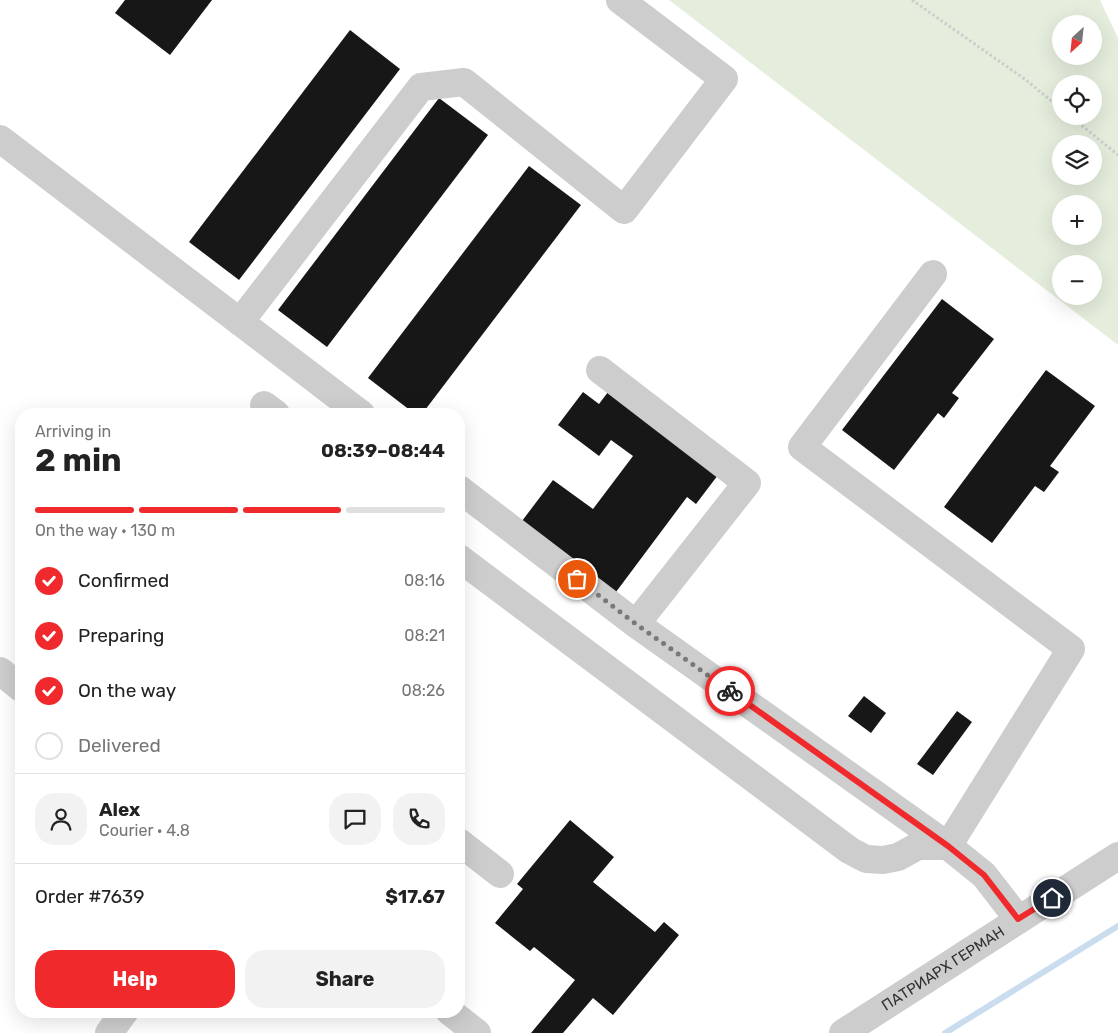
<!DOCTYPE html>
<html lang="en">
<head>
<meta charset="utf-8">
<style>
  body { margin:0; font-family:Rubik,sans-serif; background:#f2f2f2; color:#222; height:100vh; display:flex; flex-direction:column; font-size:19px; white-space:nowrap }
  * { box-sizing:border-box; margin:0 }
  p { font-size:16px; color:#767676 }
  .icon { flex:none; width:28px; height:28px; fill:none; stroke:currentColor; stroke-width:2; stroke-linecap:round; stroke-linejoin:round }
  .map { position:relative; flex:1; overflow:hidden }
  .sheet { position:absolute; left:15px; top:408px; width:450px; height:610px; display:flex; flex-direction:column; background:#fff; border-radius:20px; box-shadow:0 5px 20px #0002 }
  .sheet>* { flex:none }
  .needle { width:32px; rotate:207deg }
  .tools { position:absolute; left:1052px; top:15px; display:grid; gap:10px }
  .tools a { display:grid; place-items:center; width:50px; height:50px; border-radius:50%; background:#fff; box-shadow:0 5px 20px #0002; font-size:25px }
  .pin { position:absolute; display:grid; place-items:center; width:42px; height:42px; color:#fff; margin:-21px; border:2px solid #fff; border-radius:50%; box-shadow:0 1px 5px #0007 }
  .courier { position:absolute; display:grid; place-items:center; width:50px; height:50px; margin:-25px; border:4px solid #f02a2c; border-radius:50%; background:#fff; color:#222; box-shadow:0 1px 6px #0007 }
  .overview em { font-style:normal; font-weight:700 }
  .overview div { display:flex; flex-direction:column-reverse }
  .overview { display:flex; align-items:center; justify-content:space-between; height:85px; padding:0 20px }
  h1 { font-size:32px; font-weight:700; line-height:38px }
  .bar { display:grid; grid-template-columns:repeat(4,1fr); gap:8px 5px; align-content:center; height:60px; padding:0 20px }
  .bar i { height:6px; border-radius:4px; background:#e0e0e0 }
  .bar .active { background:#f02a2c }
  .bar p { grid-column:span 4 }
  .line { display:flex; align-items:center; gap:12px; padding:0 20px; border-top:1px solid #e0e0e0 }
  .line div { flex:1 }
  .round { display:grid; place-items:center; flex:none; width:52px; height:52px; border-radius:20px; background:#f2f2f2 }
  ol { padding:0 20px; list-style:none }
  li { display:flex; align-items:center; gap:15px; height:55px }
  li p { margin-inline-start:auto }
  li .icon { padding:5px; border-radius:50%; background:#f02a2c; color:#fff; stroke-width:4 }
  li:last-child { color:#767676 }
  li i { width:28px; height:28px; border:2px solid #e0e0e0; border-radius:50% }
  .primary-button { display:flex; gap:10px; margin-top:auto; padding:10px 20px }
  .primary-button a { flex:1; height:58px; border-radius:20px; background:#f02a2c; color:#fff; font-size:20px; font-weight:700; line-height:58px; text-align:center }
  .primary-button a+a { background:#f2f2f2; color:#222 }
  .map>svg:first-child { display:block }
</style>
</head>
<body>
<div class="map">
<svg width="1118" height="1033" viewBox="0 0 1118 1033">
  <rect width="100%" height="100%" fill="#fff"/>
  <path fill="#e5eedd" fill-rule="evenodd" d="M669,0H1100L1118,38V345ZM1061,24H1094V56H1061ZM1061,84H1094V116H1061ZM1061,144H1094V176H1061ZM1061,204H1094V236H1061ZM1061,264H1094V296H1061Z"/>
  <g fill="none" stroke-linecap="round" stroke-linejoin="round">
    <polyline stroke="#c9ddee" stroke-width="6" points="945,1033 1118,926"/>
  </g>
  <g fill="#171717">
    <polygon points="125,0 212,0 170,55 115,13"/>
    <polygon points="350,30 400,69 239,280 189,242"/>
    <polygon points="439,98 488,135 327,347 278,310"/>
    <polygon points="529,166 581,205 422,414 415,414 368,378"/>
    <polygon points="942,299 994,339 952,393 959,398 944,418 938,413 894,470 842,430"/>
    <polygon points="1046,370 1095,406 1050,466 1059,472 1044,492 1035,486 992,543 944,507"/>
    <polygon points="583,392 599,404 608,392 718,475 696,504 687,497 616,592 522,521 553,480 593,509 633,456 611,440 599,456 558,425"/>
    <polygon points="864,696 886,713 871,733 848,716"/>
    <polygon points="957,711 972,722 933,775 917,764"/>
    <polygon points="570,820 614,857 593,882 655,932 664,922 679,935 613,1015 593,998 563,1033 531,1033 575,980 534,947 530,951 495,923 523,889 517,884"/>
  </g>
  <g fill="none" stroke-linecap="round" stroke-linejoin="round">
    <g stroke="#cdcdcd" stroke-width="3" stroke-dasharray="2.5 2.5" stroke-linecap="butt">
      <polyline points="912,0 1026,80 1061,109"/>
      <polyline points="1070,116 1118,155"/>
    </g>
    <g stroke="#cdcdcd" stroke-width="28">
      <polyline points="0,139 361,414"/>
      <polyline points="240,322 421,87 464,82 624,210 724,79 620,0"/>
      <polyline points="600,370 747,483 636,624"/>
      <polyline points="264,405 276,414"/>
      <polyline points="459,489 636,624 948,846 1071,649 802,447 933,274"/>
      <polyline points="459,558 849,850 866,859 883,860 898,857 918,846 948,846 984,875 1018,919"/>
      <polyline points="0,671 21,688"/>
      <polyline points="459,842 500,874"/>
      <polyline points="449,1011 477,1033"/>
      <polyline points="109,1033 125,1011"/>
      <path id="s1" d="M843,1033L1118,856"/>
    </g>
  </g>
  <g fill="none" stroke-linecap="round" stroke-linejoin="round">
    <polyline stroke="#787878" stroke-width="5" stroke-dasharray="0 9" points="577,579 636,624 730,691"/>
    <polyline stroke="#f02a2c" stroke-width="6" points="730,691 948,846 984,875 1018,919 1052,898"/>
  </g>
  <g text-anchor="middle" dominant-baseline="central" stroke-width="5" stroke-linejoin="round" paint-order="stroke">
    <g font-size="15" fill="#303030" stroke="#fff">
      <text stroke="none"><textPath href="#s1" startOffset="119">ПАТРИАРХ ГЕРМАН</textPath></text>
    </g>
  </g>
</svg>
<div class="tools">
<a><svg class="needle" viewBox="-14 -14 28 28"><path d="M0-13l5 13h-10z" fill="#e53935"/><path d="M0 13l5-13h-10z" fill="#767676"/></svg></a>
<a><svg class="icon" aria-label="locate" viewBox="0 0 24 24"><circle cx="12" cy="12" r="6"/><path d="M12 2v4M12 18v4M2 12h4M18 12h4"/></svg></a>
<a><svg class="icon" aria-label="layers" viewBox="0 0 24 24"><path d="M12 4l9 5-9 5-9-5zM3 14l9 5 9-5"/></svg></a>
<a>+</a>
<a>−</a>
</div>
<div class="pin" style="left:577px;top:579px;background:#ea580c"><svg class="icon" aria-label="bag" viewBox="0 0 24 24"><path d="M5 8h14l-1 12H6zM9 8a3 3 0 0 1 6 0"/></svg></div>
<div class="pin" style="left:1052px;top:898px;background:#1f2937"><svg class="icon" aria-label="home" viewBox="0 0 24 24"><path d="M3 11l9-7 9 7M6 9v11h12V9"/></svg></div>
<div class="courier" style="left:730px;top:691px"><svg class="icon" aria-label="bike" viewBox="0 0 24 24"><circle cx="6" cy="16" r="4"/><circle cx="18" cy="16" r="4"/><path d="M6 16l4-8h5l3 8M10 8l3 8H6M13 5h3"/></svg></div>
<section class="sheet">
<div class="overview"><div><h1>2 min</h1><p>Arriving in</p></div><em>08:39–08:44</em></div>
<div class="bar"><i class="active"></i><i class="active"></i><i class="active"></i><i></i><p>On the way · 130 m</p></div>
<ol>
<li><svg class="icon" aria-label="check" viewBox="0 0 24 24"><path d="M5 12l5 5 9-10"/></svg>Confirmed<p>08:16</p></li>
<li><svg class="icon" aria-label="check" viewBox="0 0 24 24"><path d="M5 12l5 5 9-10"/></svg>Preparing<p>08:21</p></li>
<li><svg class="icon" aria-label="check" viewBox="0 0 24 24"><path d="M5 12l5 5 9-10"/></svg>On the way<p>08:26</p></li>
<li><i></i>Delivered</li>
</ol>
<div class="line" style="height:90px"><a class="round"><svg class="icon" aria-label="person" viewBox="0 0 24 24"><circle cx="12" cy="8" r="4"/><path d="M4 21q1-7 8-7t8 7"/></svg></a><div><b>Alex</b><p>Courier · 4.8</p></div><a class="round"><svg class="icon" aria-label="chat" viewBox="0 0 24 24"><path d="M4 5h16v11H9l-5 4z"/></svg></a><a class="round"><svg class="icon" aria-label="phone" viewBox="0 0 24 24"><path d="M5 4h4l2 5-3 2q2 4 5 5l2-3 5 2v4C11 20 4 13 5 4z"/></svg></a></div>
<div class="line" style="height:65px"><div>Order #7639</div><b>$17.67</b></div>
<div class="primary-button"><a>Help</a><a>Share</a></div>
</section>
</div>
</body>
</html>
